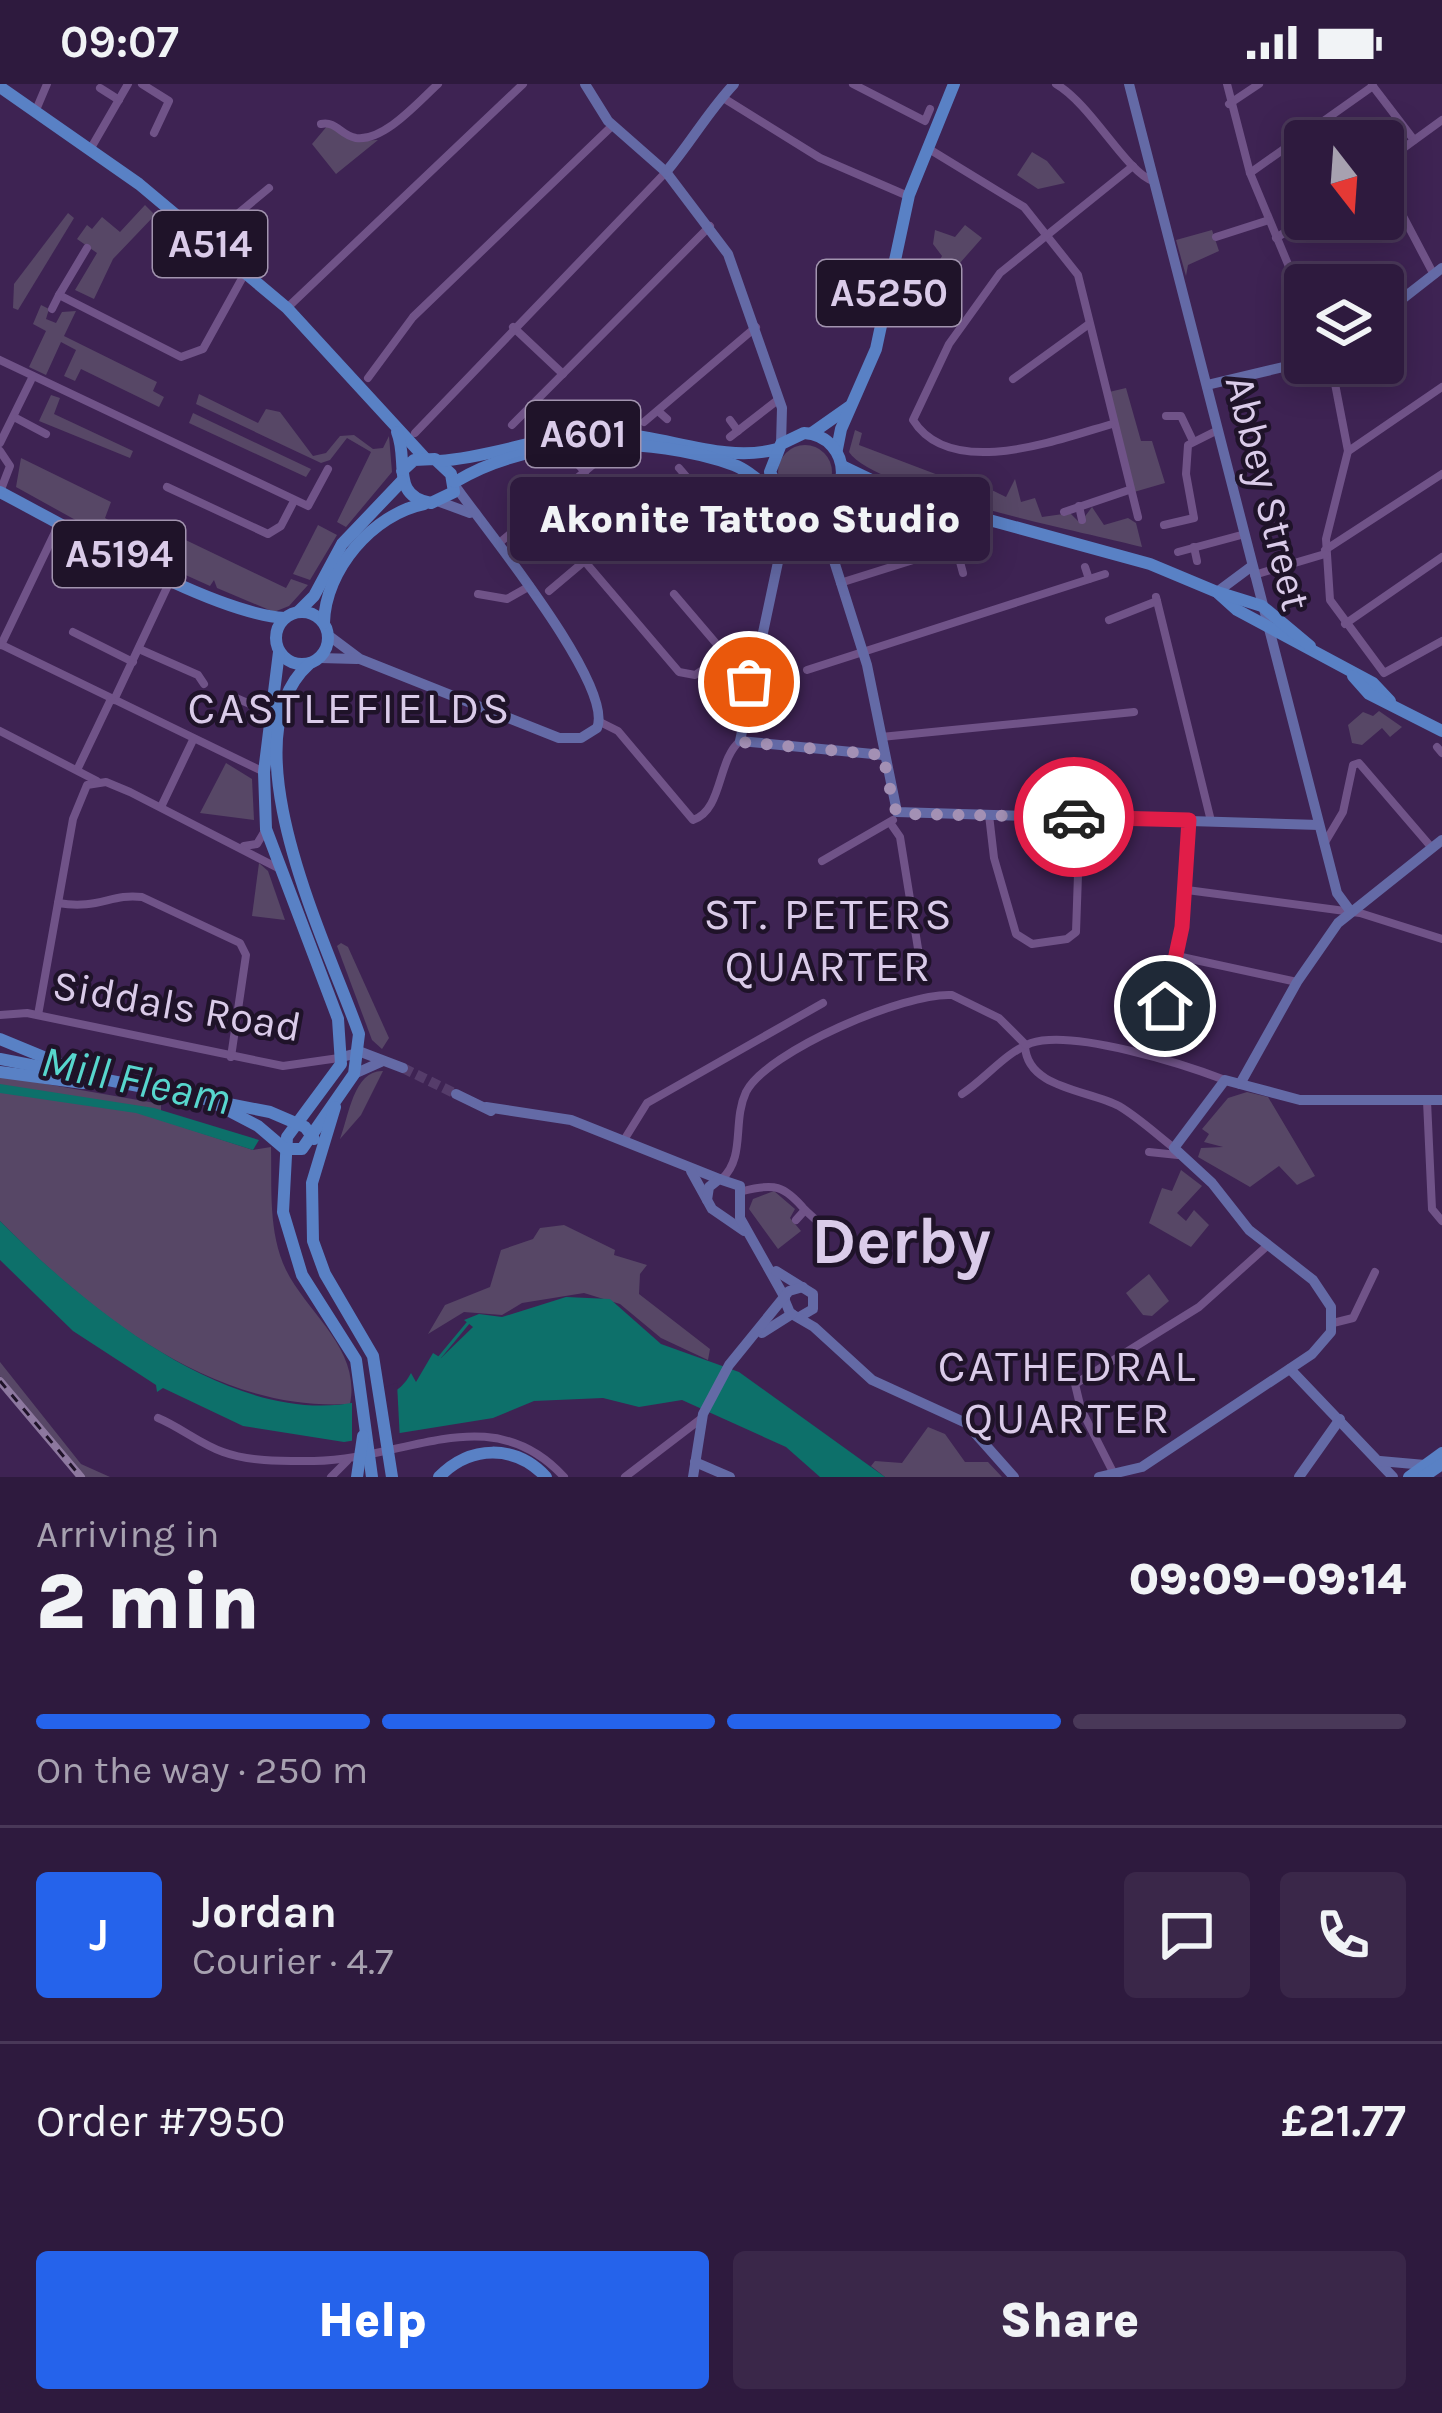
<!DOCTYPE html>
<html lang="en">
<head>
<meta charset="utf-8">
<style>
  body { margin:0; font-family:Karla,sans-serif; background:#3a2749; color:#f1f3f6; height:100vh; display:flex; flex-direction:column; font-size:45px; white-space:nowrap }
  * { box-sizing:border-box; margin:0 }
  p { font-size:39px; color:#a7a1b0 }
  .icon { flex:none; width:66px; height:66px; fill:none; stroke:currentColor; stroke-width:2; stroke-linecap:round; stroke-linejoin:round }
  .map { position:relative; height:1393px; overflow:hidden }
  .sheet { display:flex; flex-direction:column; background:#2e1a3e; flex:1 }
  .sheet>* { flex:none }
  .needle { width:78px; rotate:163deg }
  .tools { position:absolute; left:1284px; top:36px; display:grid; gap:24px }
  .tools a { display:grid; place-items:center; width:120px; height:120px; border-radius:12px; background:#2e1a3e; box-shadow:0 6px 30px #0003,0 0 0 3px #493858; font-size:60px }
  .pin { position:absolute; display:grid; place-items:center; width:102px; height:102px; color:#fff; margin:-51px; border:6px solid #fff; border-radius:50%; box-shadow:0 3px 12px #0007 }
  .courier { position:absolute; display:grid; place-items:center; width:120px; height:120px; margin:-60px; border:9px solid #e11d48; border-radius:50%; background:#fff; color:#222; box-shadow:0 3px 15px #0007 }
  .bubble { position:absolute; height:84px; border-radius:12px; background:#2e1a3e; box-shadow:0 6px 30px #0003,0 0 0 3px #493858; font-size:39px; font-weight:800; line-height:84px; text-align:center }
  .headline em { font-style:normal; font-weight:800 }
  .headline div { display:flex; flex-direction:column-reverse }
  .headline { display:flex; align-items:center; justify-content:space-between; height:204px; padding:0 36px }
  h1 { font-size:78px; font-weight:800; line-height:90px }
  .bar { display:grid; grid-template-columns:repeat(4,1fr); gap:18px 12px; align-content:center; height:144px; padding:0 36px }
  .bar i { height:15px; border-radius:9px; background:#493858 }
  .bar .current { background:#2563eb }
  .bar p { grid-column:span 4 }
  .line { display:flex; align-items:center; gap:30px; padding:0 36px; border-top:3px solid #493858 }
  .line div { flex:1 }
  .round { display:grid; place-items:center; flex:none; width:126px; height:126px; border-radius:12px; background:#3a2749 }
  .primary-button { display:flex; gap:24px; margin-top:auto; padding:24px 36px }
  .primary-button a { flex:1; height:138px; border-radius:12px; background:#2563eb; color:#fff; font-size:48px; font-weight:800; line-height:138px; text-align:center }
  .primary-button a+a { background:#3a2749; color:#f1f3f6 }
  .status { display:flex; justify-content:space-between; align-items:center; height:84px; padding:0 60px; background:#2e1a3e; direction:ltr }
  .status svg { height:33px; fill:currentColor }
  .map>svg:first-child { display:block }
</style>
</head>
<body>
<div class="status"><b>09:07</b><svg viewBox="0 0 49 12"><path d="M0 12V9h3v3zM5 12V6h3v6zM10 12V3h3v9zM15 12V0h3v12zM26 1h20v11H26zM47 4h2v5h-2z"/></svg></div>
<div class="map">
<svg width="1442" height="1393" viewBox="0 0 1442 1393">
  <rect width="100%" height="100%" fill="#3e2353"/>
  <g fill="#574766">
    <polygon points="328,41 353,57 378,56 336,90 312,60"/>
    <polygon points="1032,68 1047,77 1065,99 1038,105 1017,91"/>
    <polygon points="145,121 155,131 113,175 94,215 75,206 97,169 77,155 87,141 92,145 102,133 120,148"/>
    <polygon points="68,129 74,134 18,226 13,224 14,200"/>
    <polygon points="965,141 982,154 952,188 937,181 942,172 933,160 935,146 955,153"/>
    <polygon points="1212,146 1219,167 1188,181 1186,192 1176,156"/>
    <polygon points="41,221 49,225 46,235 56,239 62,228 76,227 64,252 157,298 153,307 164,313 159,323 81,285 75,297 64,292 76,266 61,258 46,291 29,283 46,247 33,240"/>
    <polygon points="1126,304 1141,357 1152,357 1165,399 1134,408 1109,308"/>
    <polygon points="199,310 258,339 266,325 280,328 313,372 326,369 340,352 354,351 373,365 383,364 389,352 392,388 346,443 337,438 371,368 347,354 330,376 321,379 196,320"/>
    <polygon points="51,311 60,314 54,330 133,367 130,374 39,337"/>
    <polygon points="193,329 311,385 306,393 189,339"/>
    <path d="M855,346L862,349L859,361L954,397L959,390L1006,413L1015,395L1021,418L1035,414L1042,433L1070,429L1080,439L1092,423L1104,441L1128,434L1136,439L1142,463C1089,449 874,407 849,368Z"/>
    <circle cx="805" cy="388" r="27"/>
    <polygon points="21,374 111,418 105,434 115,440 108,454 16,403"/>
    <polygon points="144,436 286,504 291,495 308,501 289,522 274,528 217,504 214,496 210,502 119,461 125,447 135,450"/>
    <polygon points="318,441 337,451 310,496 293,490"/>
    <polygon points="1379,627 1402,643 1390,653 1382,644 1362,661 1352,659 1348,641 1363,628 1373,632"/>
    <polygon points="226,679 252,695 254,736 200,729"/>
    <polygon points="259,779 268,787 285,836 252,832"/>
    <polygon points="341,859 348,863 389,954 382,965 372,956 337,862"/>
    <path d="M383,987L361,1031L340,1055C349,1031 354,986 383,987Z"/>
    <path d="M0,992L161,1020V1036L253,1066L271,1063C272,1104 268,1148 286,1186C308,1230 361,1265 350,1320C213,1328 92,1230 0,1137Z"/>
    <polygon points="1247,1008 1268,1013 1315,1092 1297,1101 1279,1082 1250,1103 1198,1073 1201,1064 1223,1063 1204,1058 1209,1050 1202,1045 1228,1014"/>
    <polygon points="1181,1086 1202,1102 1177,1129 1186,1137 1194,1126 1209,1141 1191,1163 1149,1139 1162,1104 1172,1107"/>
    <polygon points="774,1107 795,1125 790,1134 801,1147 778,1165 749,1125 753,1115"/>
    <polygon points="564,1141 615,1166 614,1171 647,1181 640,1190 639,1210 710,1265 708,1276 661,1254 620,1220 584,1209 522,1219 502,1231 464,1228 428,1250 445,1221 490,1203 501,1166 533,1155 540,1144"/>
    <polygon points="1149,1190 1169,1217 1152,1232 1143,1231 1126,1209"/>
    <polygon points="0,1278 81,1380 110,1393 83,1393 0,1292"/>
    <polygon points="928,1343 945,1350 965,1378 988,1378 1002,1393 885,1393 871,1382 875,1377 902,1379"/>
  </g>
  <g fill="#0d706a">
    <polygon points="0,1000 154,1024 259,1056 253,1066 136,1029 0,1009"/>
    <path d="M0,1137C84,1221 230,1344 357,1318C381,1314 399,1312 411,1289L416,1298L433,1269L441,1274L473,1243L464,1236L479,1230L502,1233L566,1213L610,1215L661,1260L739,1288L885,1393H820L786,1363L682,1316L639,1323L603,1314L534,1317L493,1334L344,1358L243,1342L163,1304L157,1308L156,1301L73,1247L0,1176Z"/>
  </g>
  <polygon fill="#3e2353" points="397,1299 400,1357 352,1364 352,1313"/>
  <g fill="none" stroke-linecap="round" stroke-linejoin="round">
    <polyline stroke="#0d706a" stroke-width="3" points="439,1274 468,1239"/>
    <polyline stroke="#553c6a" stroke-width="10" stroke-dasharray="10 5" stroke-linecap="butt" points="403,984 456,1010"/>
    <g stroke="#705388" stroke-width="8">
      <polyline points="142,0 169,17 154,49"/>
      <polyline points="853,0 925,37 930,25"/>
      <path d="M1056,0C1091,20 1127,89 1153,97"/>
      <polyline points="1227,0 1250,89 1305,221"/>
      <polyline points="1372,1 1414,56"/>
      <polyline points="100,4 119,16"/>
      <polyline points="725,15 820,74 908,112"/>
      <polyline points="1229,20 1259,0"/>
      <polyline points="36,26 47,0"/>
      <path d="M321,40C337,37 340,51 356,54C384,58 419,17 438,0"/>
      <polyline points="91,64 128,0"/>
      <polyline points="929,65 1024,123 1078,191 1138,433"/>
      <polyline points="1383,79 1442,36"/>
      <polyline points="1250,89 1373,2"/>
      <polyline points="1383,94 1434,191"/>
      <polyline points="1216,153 1269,136"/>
      <polyline points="1276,154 1306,135"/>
      <polyline points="206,156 269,104"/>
      <polyline points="87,164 59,211 181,273 203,265 245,189"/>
      <polyline points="1347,184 1355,194"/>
      <polyline points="1346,201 1366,185"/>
      <polyline points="287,224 523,0"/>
      <polyline points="52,225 59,211"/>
      <polyline points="513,243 563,290"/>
      <polyline points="0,276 308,422 328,385"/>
      <polyline points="1331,279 1348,367 1326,455 1330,516 1384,589 1442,557"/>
      <polyline points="368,294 413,233 612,42"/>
      <polyline points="1013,295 1089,240"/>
      <polyline points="658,327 667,335"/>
      <polyline points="1166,332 1181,332 1192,355"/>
      <polyline points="14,333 46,350"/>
      <polyline points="730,336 738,347"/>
      <polyline points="644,338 756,243"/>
      <path d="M1112,340C1060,355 951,397 913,336L949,260L1000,189L1133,82"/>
      <polyline points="512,341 710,142"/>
      <polyline points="415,349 666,88"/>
      <polyline points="730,353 779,315"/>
      <polyline points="0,359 33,292"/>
      <polyline points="1350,366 1442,303"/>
      <polyline points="0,367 10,382 0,408"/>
      <polyline points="576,378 585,388"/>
      <polyline points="679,384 702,411"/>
      <polyline points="167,403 268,450 281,442 294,417"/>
      <polyline points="1079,422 1082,436"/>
      <polyline points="540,425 679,588 695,591 725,571"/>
      <polyline points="1064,428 1129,406"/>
      <polyline points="1164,441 1194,434 1186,390 1188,361 1218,346"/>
      <polyline points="498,460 601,374"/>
      <polyline points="956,463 963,489"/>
      <polyline points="1194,463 1197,477"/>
      <polyline points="1325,466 1442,390"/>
      <polyline points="1178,468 1245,450"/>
      <polyline points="1085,483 1089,495"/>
      <polyline points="1254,491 1325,470"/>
      <polyline points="840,499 977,456"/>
      <polyline points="549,507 682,395"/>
      <polyline points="478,510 507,515 530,502"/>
      <polyline points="674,510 749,598"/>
      <polyline points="1156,513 1211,737"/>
      <polyline points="1109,536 1157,517"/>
      <polyline points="1345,540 1442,473"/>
      <polyline points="73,548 133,578"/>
      <polyline points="0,560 264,688"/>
      <polyline points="1,561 59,440"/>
      <polyline points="139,565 198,591 204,600"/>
      <polyline points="807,586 1105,490"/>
      <polyline points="236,614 271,629"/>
      <polyline points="114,616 171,495"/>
      <path d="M600,638L618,647L693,736C723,726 717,676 740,657"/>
      <polyline points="0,647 97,697"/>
      <polyline points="881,653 1134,628"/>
      <polyline points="1437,663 1442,669"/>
      <polyline points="78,684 111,615"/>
      <polyline points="161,723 193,656"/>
      <polyline points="989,731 994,774 1016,850 1032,860 1067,855 1076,848 1080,733"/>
      <polyline points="891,740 900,753 920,877"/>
      <polyline points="1324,760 1343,728 1353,681 1359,679 1432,764"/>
      <polyline points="244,762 257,760 266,745"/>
      <polyline points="822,777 893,736"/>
      <polyline points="1187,806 1360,829 1442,855"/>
      <path d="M58,819C99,826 111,809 142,813L240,859L246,871L231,973"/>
      <polyline points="1177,872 1297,898"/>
      <polyline points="0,931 27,929 283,982 339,974"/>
      <polyline points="38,931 73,735 87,701 106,698 130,708 278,784"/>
      <polyline points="1158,954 1182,847 1189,736"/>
      <path d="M1025,962C1027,1005 1090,1006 1119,1022C1139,1034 1156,1050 1174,1064"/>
      <path d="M962,1010C985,995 1006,968 1031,959C1073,945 1183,980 1225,996"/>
      <polyline points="1427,1017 1432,1125 1442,1137"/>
      <polyline points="624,1056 647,1019 823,919"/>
      <polyline points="1149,1068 1178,1071"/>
      <path d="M722,1095C746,1072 732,1038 746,1008C767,967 906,908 952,911L999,934L1026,961"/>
      <path d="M743,1107C774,1099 784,1101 805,1126L796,1136"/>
      <polyline points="805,1126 816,1136"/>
      <polyline points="1333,1239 1353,1234 1375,1188"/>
      <path d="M158,1334C180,1343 200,1360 223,1368C250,1378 286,1377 314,1377C406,1376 491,1313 564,1393"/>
      <polyline points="1114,1390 1081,1325 1075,1300 1199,1223 1267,1162"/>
      <polyline points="331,1393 347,1377"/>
      <polyline points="625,1393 702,1334"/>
    </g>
    <g stroke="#646aa6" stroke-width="10">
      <polyline points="585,0 608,37 666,88 728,170 782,324 781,360"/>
      <polyline points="1129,0 1337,809 1351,828"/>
      <path d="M666,88C692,57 707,29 734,0"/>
      <polyline points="1383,230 1442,184"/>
      <polyline points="1207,301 1305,278"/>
      <polyline points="440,418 470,429"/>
      <polyline points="801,422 785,445 740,657 883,671"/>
      <polyline points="810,423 822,439 867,581 897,728 1319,741"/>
      <polyline points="1217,508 1252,482"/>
      <path d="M328,551L360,575L559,654H581L597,644C615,602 484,443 456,403"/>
      <polyline points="320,574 357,575"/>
      <polyline points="342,973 361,968 403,984"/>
      <polyline points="354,990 381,978"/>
      <polyline points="1240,1000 1297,898 1338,839 1442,756"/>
      <polyline points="456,1010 491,1027"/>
      <polyline points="486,1023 571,1036 719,1095"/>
      <polyline points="691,1087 712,1125 744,1147"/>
      <polyline points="707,1116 709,1103 719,1095 740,1102 740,1134 785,1214"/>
      <polyline points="776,1187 813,1210 813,1225 801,1232"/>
      <polyline points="785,1217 790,1229 814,1243 872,1296 966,1339 1014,1393"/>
      <polyline points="762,1249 792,1230"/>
      <polyline points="1290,1285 1393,1393"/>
      <polyline points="1380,1377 1425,1381"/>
      <polyline points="695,1378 730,1393"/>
      <polyline points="693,1393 703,1330 729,1281 789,1207 803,1203"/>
      <polyline points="1099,1393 1142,1383 1312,1270 1331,1248 1331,1223 1313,1196 1249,1146 1212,1099 1174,1064 1225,996 1300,1016 1442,1016"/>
      <polyline points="1299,1393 1340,1335"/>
    </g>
    <g stroke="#5981c5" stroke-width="12">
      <polyline points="0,3 139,100 287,224 424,373"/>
      <path d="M397,348C409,377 390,412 431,419L454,408L451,390L435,375L414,376L402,387"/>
      <polyline points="812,349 849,323"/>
      <polyline points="837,365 841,345 876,265 909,111 954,0"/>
      <path d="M439,377C503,372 551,346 621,350C671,354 727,379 777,365"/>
      <polyline points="844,383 896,408"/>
      <path d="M455,398C530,352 651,351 734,381C759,390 777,421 804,422C855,426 854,352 804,349L781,360L770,388L782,413"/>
      <path d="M0,408C70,444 210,529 285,534"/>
      <polyline points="836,408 855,405 909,414 1150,480 1217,508 1237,526 1373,599 1390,617"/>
      <polyline points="1217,508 1262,522 1310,562"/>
      <circle cx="302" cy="554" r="26"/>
      <polyline points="298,528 314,512 342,460 402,397"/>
      <path d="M324,539C325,486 373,430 424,420"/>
      <polyline points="279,568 264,688 266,745 338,935 341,980 287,1053 283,1128 302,1191 356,1276 372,1393"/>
      <polyline points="1353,592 1369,610 1442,647"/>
      <polyline points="0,955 63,981"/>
      <polyline points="0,975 270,1028 305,1043 314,1055"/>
      <polyline points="0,988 83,999"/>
      <path d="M216,1020L258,1042L285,1065H302L354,990L359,950C329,864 224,656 309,580"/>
      <polyline points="335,1023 312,1099 313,1157 325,1190 373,1272 392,1393"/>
      <polyline points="357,1393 363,1352"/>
      <path d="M439,1393C470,1361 515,1360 546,1393"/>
      <polyline points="1409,1393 1442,1369"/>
      <polyline points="1423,1393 1442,1380"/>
    </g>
    <defs>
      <polyline id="rail" points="0,1297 81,1393"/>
    </defs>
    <use href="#rail" stroke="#8d789f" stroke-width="8"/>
    <use href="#rail" stroke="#1f1329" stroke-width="3" stroke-dasharray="9" stroke-linecap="butt"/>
  </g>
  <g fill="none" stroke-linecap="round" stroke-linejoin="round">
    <polyline stroke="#a390b4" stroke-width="12" stroke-dasharray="0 21.6" points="749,598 741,658 883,671 894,724 901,730 1074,733"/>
    <polyline stroke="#e11d48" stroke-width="15" points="1074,733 1189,736 1182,843 1165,922"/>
  </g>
  <g text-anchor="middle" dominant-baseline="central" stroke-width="9" stroke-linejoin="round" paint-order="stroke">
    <g fill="#1f1329" stroke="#a294af" stroke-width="3">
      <rect x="153" y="127" width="114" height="66" rx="9"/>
      <rect x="817" y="176" width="144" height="66" rx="9"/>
      <rect x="526" y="317" width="114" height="66" rx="9"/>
      <rect x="53" y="437" width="132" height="66" rx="9"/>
    </g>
    <g font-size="39" font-weight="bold" fill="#dacbe9">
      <text x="210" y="160">A514</text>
      <text x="889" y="209">A5250</text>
      <text x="583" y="350">A601</text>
      <text x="119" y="470">A5194</text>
    </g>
    <g font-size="42" fill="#dacbe9" stroke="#1f1329">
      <text transform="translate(1268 409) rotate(76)">Abbey Street</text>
      <text transform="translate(177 922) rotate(10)">Siddals Road</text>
    </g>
    <g font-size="45" letter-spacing="3" fill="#dacbe9" stroke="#1f1329">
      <text x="350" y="624">CASTLEFIELDS</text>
      <text x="829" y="830">ST. PETERS<tspan x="829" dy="52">QUARTER</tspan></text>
      <text x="1068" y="1282">CATHEDRAL<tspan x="1068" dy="52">QUARTER</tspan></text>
    </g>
    <g font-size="45" font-style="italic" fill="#57d6cd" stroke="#1f1329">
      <text transform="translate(136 996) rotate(12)">Mill Fleam</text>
    </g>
    <g font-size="66" font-weight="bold" fill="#dacbe9" stroke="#1f1329">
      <text x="901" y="1157">Derby</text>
    </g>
  </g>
</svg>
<div class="tools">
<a><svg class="needle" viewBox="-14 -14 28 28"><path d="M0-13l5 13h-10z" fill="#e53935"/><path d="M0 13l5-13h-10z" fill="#a7a1b0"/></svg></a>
<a><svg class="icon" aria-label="layers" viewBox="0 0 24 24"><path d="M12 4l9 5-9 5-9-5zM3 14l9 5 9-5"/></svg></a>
</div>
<div class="pin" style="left:749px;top:598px;background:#ea580c"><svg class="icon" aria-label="bag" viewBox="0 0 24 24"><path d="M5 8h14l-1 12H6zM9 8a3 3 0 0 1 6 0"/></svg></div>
<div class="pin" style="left:1165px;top:922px;background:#1f2937"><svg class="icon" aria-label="home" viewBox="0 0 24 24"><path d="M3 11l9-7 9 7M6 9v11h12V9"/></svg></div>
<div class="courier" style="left:1074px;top:733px"><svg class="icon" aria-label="car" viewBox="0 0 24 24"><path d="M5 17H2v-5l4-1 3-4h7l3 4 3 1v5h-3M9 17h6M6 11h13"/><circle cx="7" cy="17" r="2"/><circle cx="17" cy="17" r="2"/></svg></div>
<div class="bubble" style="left:510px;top:393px;width:480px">Akonite Tattoo Studio</div>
</div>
<section class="sheet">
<div class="headline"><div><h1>2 min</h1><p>Arriving in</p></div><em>09:09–09:14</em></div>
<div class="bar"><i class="current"></i><i class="current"></i><i class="current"></i><i></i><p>On the way · 250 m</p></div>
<div class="line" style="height:216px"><b class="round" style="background:#2563eb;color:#fff">J</b><div><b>Jordan</b><p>Courier · 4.7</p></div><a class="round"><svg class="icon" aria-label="chat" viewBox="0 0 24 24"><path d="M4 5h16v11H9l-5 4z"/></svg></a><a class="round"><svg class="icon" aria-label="phone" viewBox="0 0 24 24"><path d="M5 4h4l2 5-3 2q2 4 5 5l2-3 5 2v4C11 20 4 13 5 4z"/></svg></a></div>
<div class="line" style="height:156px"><div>Order #7950</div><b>£21.77</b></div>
<div class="primary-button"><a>Help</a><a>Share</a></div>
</section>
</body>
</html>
